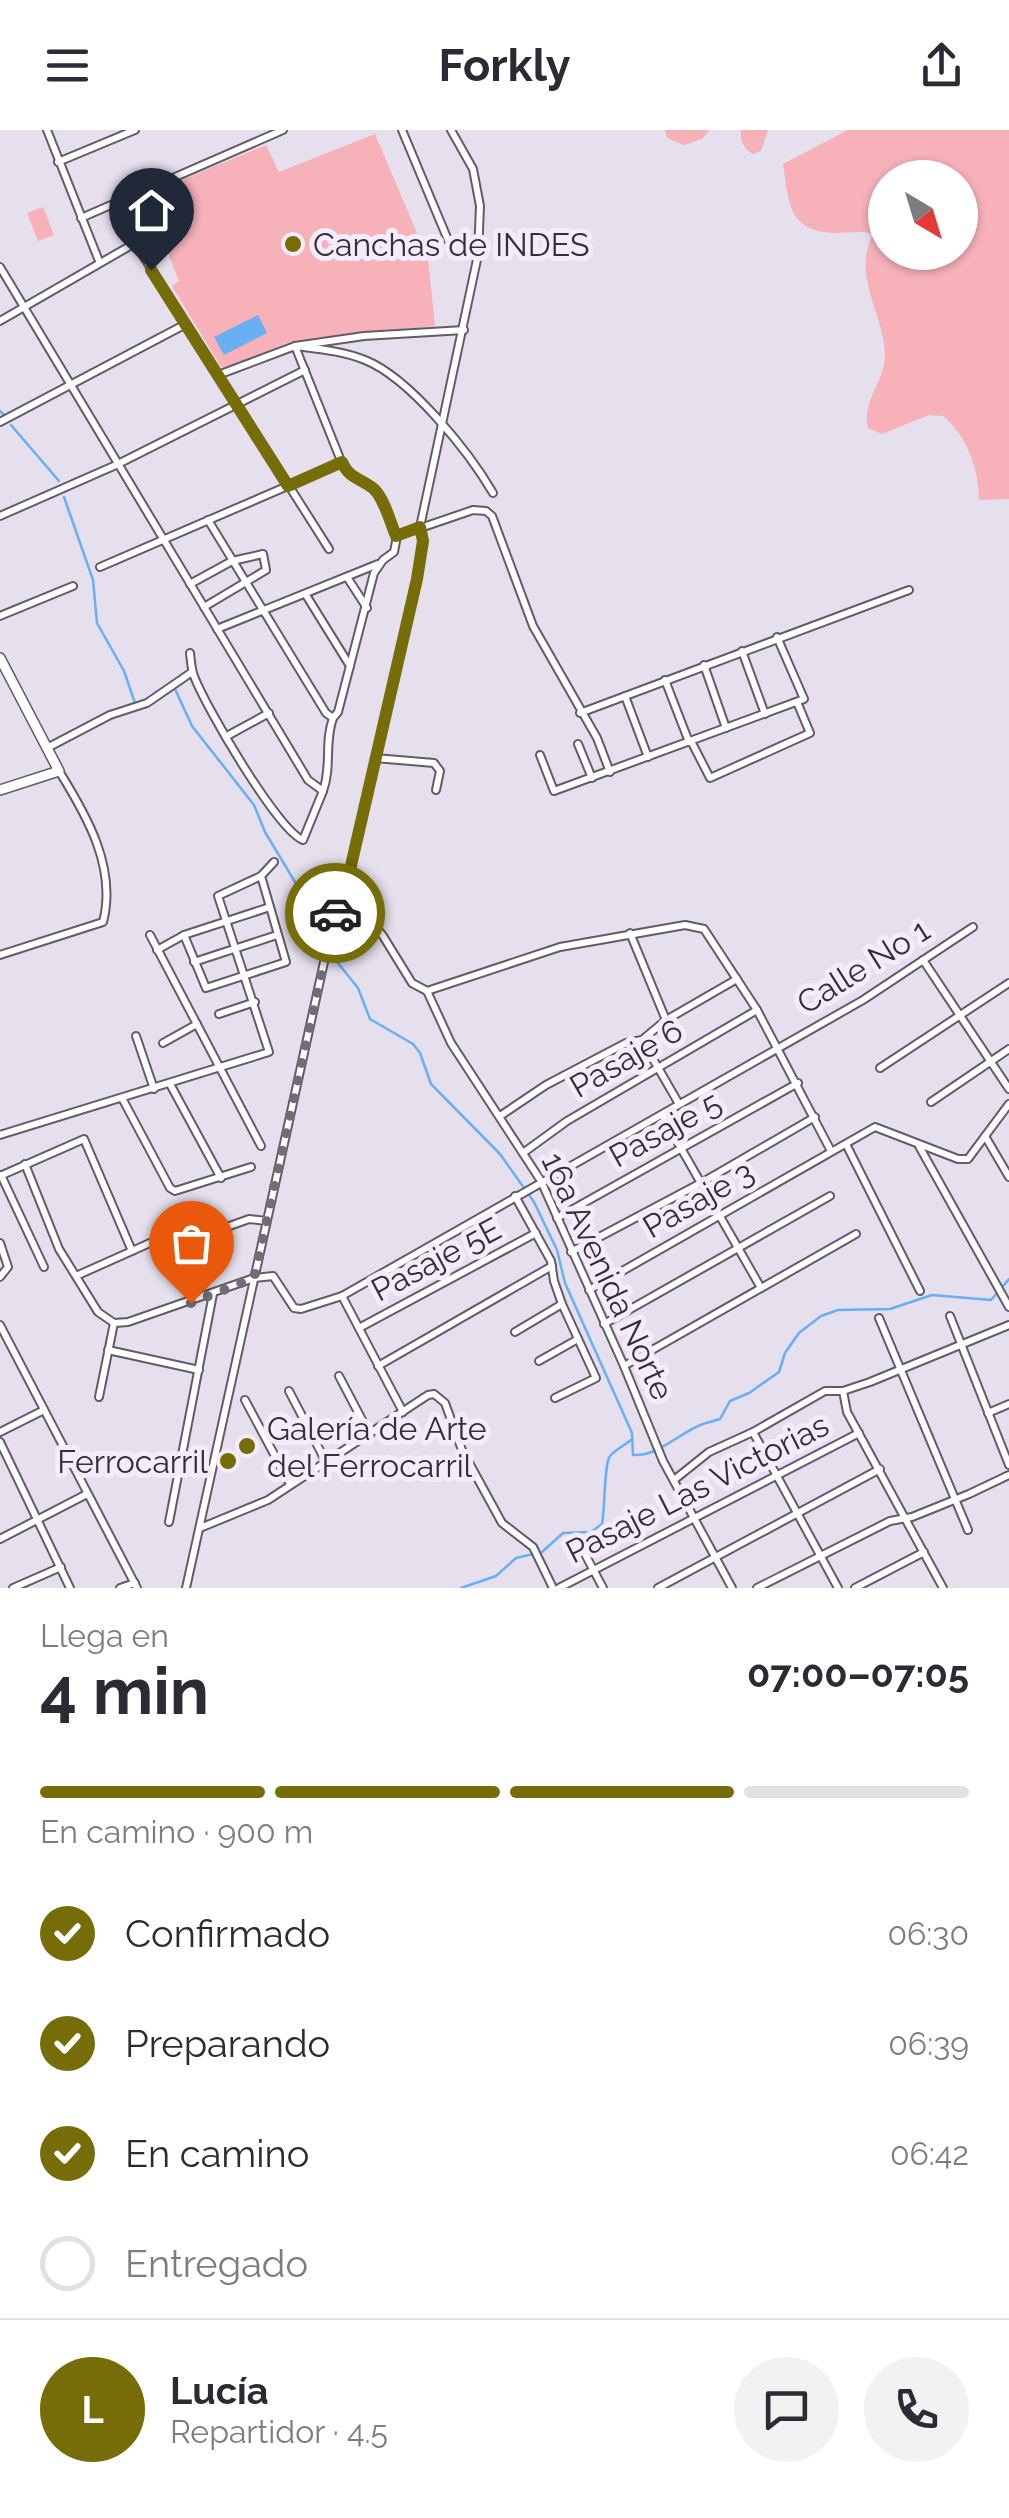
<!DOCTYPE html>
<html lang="es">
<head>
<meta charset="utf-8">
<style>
  body { margin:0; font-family:Raleway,sans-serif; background:#f2f2f3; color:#2b2b33; height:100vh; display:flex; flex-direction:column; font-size:38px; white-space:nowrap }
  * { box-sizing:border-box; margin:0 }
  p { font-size:32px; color:#7c7c81 }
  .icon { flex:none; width:55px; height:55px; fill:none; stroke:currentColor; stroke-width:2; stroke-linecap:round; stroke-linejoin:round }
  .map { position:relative; height:1458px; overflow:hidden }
  .sheet { display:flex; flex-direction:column; background:#fff; flex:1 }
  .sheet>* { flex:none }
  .needle { width:65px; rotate:142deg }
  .fabs { position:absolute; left:868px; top:30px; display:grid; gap:20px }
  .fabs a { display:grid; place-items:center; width:110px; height:110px; border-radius:50%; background:#fff; box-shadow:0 2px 8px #0004; font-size:50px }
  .pin { position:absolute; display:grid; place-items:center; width:85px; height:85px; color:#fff; margin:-102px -42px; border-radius:50% 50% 50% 0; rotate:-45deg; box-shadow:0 0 10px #0007 }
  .pin .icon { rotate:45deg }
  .courier { position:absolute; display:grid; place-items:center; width:100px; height:100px; margin:-50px; border:8px solid #766d09; border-radius:50%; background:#fff; color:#222; box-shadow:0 2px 12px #0007 }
  .overview em { font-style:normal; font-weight:700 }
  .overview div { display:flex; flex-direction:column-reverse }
  .overview { display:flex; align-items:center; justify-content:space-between; height:170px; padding:0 40px }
  h1 { font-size:65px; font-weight:700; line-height:75px }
  .bar { display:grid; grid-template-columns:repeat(4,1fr); gap:15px 10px; align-content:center; height:120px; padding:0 40px }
  .bar i { height:12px; border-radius:8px; background:#e1e1e2 }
  .bar .on { background:#766d09 }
  .bar p { grid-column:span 4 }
  .line { display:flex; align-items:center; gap:25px; padding:0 40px; border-top:2px solid #e1e1e2 }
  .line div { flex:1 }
  .round { display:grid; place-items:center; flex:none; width:105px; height:105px; border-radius:52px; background:#f2f2f3 }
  ol { padding:0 40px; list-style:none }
  li { display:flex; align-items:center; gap:30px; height:110px }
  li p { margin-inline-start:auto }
  li .icon { padding:10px; border-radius:50%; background:#766d09; color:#fff; stroke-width:4 }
  li:last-child { color:#7c7c81 }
  li i { width:55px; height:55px; border:5px solid #e1e1e2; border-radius:50% }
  header { display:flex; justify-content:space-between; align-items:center; height:130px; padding:0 40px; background:#fff; font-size:45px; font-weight:700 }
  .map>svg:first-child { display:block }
</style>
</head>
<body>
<header><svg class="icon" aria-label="menu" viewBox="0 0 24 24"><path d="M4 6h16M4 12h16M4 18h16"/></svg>Forkly<svg class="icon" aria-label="share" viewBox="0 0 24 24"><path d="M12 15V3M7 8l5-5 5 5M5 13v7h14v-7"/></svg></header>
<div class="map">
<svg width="1009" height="1458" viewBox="0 0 1009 1458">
  <rect width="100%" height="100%" fill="#e6dfed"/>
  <g fill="#f6b1b9" fill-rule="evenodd">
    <polygon points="665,0 710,0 702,9 684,15 667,8"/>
    <path d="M741,0H768L761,21L753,24C743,18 740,11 741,0Z"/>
    <path d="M848,0H1009V369L979,370C979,341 967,305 943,286L929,285L882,304L868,298C861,271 886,251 885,224C883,181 852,147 873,104C862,100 847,103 834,103C787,101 789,71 783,34ZM885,48H960V122H885Z"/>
    <polygon points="375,4 428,129 435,196 289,212 227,237 221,237 172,156 179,151 145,65 266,15 279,42"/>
    <polygon points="43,77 54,105 38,111 27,83"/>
  </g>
  <polygon fill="#68b0f3" points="258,185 267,203 224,225 214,207"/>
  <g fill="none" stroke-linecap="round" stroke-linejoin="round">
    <g stroke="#68b0f3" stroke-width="2.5">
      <polyline points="0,281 3,284"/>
      <polyline points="11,295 59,351"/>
      <polyline points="64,367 93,450 97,493 124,541 136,576"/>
      <path d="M175,559L192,596L254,675L265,702L298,757L309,807L338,833L358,858L370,889L413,914L420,923L431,954L500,1024L534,1072L557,1120L565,1153L632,1303L633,1325C658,1327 680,1302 703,1294C709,1292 714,1291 720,1289L730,1271L749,1263L779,1242L785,1223L799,1203L821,1186L838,1180L890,1179L932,1165L991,1170L1009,1149"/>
      <path d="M461,1458L496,1446L516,1428L542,1422L563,1403L591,1402L602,1394C605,1380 604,1333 610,1326C615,1320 625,1315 631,1310"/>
    </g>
    <defs>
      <g id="minor">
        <polyline points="47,0 99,131"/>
        <polyline points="402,0 448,110"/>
        <polyline points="451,0 473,39 480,76 478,125 420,397 423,411 417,449 350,740 361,779 383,806 412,853 427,861 560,817 685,795 704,799 757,880 831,1021"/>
        <polyline points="58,32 135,0"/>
        <polyline points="81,88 283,0"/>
        <path d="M0,137L308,650L323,661L303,710C278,701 205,576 194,546C191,539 191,530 190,523"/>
        <polyline points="0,191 135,113 329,419"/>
        <path d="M295,216L343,336C351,350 364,350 375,361C385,372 390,392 397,406L473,380L486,381L492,386L533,496L597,608L610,642"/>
        <path d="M296,216C319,219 343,221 365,230C410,248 469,322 493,363"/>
        <polyline points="218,245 295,216 364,206 464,200"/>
        <polyline points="0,292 184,195"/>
        <polyline points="0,386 116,335 305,240"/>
        <polyline points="208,390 326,583 333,588 338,582 374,443 383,430 394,422 397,406"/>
        <polyline points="100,437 341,333"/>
        <polyline points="347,447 367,478"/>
        <polyline points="190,454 232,431 263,424 266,440 204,477"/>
        <polyline points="306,465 350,536"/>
        <polyline points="0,486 73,456"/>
        <polyline points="217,499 378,434"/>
        <polyline points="742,521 765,584"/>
        <polyline points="704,535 726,598"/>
        <polyline points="665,550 689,612"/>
        <polyline points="625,566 648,627"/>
        <polyline points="580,583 909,460"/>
        <polyline points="227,606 269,583"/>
        <polyline points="691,611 710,648 810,603 797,572"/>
        <polyline points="578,614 592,648"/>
        <polyline points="47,618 110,585 147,573 192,542"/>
        <polyline points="540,625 554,661 804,569 777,507"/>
        <polyline points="375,628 434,633 440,641 436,660"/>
        <path d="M323,661C332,636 324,613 333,588"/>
        <polyline points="630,803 666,890"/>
        <polyline points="150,805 261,1016"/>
        <polyline points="184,805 206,858 286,832 261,746"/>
        <polyline points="157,820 184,805 270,777"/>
        <path d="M0,825L103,792C117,738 87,686 59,641"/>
        <polyline points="923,830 1009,959"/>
        <polyline points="194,832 277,805"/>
        <polyline points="427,861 451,913 541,1051 624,1236 663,1331 732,1458"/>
        <polyline points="219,884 255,872"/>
        <polyline points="136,906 154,959"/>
        <polyline points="642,910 679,974"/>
        <polyline points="163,913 197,894"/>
        <polyline points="880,938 1009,853"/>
        <polyline points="170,954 221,1048"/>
        <polyline points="122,968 170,1058 175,1061 251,1037"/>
        <polyline points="931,972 1009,919"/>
        <polyline points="662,985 761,1158"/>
        <polyline points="500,986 546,955 626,913 642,910 666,890 737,849"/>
        <polyline points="0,1005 269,922 218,766 261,746 274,732"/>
        <polyline points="985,1006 1009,1047"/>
        <polyline points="846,1014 920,1161"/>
        <polyline points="919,1016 1009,1177"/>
        <polyline points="523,1023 567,991 757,880"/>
        <polyline points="25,1034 59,1119 98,1182 114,1193 128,1192 254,1148 273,1146 294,1178 301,1179 342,1166 863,870 973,797"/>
        <polyline points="1,1045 44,1137"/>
        <polyline points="0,1046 84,1009 132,1121"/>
        <polyline points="515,1066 551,1131 554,1151 562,1174 596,1248 555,1268"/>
        <polyline points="557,1088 798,953"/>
        <polyline points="0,1113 8,1137 0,1147"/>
        <polyline points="571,1122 701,1053 815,987"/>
        <polyline points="76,1146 161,1108 199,1107 249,1089 266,1091"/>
        <polyline points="589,1160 875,997 958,1029 968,1029 1009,974"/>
        <polyline points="342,1166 403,1282"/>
        <polyline points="950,1186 1009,1335"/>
        <polyline points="879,1188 968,1400"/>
        <polyline points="604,1194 830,1066"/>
        <polyline points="0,1195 137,1458"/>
        <polyline points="359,1198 536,1103"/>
        <polyline points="515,1202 562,1174"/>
        <polyline points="108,1220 199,1240"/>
        <polyline points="539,1231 578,1209"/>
        <polyline points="378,1236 552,1136"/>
        <polyline points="624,1236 856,1104"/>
        <polyline points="339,1246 370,1305"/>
        <polyline points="289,1261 325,1330"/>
        <polyline points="843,1261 847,1282 943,1458"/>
        <polyline points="99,1267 114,1193"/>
        <polyline points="245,1270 290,1354"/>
        <polyline points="988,1283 1009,1274"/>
        <polyline points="0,1302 44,1280"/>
        <polyline points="753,1302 838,1458"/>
        <polyline points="0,1312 70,1458"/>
        <polyline points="674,1350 709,1322 753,1302 825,1261 843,1261 870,1252 1009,1195"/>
        <polyline points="169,1392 213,1164"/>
        <polyline points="200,1398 268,1370 428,1265 434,1264 445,1273 462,1320 502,1393 533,1417 553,1458"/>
        <polyline points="0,1409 87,1364"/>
        <polyline points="586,1426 603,1458"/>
        <polyline points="13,1458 61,1437"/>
        <polyline points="120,1458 135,1453"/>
        <polyline points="186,1458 343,746 350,740"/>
        <polyline points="559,1458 859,1303"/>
        <polyline points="658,1458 880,1339"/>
        <polyline points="757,1458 890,1391 912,1387 969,1364 1009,1345"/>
        <polyline points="855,1458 924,1422"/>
      </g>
      <polyline id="tertiary" points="0,528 59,641 0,660"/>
    </defs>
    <use href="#minor" stroke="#635c68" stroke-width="10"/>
    <use href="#tertiary" stroke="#635c68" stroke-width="12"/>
    <use href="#minor" stroke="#fff" stroke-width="6"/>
    <use href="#tertiary" stroke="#fff" stroke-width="9"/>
  </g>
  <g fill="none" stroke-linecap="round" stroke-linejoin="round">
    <polyline stroke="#716d75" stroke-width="10" stroke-dasharray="0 18" points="191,1173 254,1148 335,783"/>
    <path stroke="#766d09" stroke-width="12" d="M151,140L288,356L342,332C349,349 361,348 374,359C385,370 390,392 396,406L420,397L423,411L417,449L350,740L344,746L335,783"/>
  </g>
  <g fill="#766d09" stroke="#f4ecfa" stroke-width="4">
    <circle cx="293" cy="114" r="10"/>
    <circle cx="247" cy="1316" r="10"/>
    <circle cx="228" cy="1331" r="10"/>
  </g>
  <g text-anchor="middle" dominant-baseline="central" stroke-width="10" stroke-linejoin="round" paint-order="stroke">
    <g font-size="32" fill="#322f35" stroke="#f4ecfa" text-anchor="start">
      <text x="313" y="114">Canchas de INDES</text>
      <text x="267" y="1298">Galería de Arte<tspan x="267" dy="37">del Ferrocarril</tspan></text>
      <text x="208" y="1331" text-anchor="end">Ferrocarril</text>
    </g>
    <g font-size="32" fill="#322f35" stroke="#f4ecfa">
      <text transform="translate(863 836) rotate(-32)">Calle No 1</text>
      <text transform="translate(626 928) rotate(-30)">Pasaje 6</text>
      <text transform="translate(665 999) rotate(-29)">Pasaje 5</text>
      <text transform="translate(698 1069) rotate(-30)">Pasaje 3</text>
      <text transform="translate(436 1129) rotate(-28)">Pasaje 5E</text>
      <text transform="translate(608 1146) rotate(65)">16a Avenida Norte</text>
      <text transform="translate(697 1358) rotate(-27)">Pasaje Las Victorias</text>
    </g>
  </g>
</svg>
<div class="fabs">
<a><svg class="needle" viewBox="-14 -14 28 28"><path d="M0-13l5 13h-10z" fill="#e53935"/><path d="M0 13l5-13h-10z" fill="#7c7c81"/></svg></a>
</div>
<div class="pin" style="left:191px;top:1173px;background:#ea580c"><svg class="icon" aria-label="bag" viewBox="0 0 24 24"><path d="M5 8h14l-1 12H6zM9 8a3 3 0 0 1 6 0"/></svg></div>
<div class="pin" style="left:151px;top:140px;background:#1f2937"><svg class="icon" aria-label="home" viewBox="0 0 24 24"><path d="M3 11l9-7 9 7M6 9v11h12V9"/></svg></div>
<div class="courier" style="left:335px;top:783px"><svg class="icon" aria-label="car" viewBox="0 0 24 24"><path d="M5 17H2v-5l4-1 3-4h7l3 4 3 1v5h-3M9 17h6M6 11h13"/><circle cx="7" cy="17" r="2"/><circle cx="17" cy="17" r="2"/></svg></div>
</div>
<section class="sheet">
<div class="overview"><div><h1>4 min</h1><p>Llega en</p></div><em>07:00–07:05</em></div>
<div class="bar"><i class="on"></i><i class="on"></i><i class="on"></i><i></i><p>En camino · 900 m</p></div>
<ol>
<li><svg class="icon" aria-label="check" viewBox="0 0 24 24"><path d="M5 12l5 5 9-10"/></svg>Confirmado<p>06:30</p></li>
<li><svg class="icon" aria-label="check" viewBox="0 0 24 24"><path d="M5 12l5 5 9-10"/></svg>Preparando<p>06:39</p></li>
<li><svg class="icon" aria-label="check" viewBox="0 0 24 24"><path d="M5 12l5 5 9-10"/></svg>En camino<p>06:42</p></li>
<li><i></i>Entregado</li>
</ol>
<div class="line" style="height:180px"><b class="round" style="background:#766d09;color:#fff">L</b><div><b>Lucía</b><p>Repartidor · 4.5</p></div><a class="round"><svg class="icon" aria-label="chat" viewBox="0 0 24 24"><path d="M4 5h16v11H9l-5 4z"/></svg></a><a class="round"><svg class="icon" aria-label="phone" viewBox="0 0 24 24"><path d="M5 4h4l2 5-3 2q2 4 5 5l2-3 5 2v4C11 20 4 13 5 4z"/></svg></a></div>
</section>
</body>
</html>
